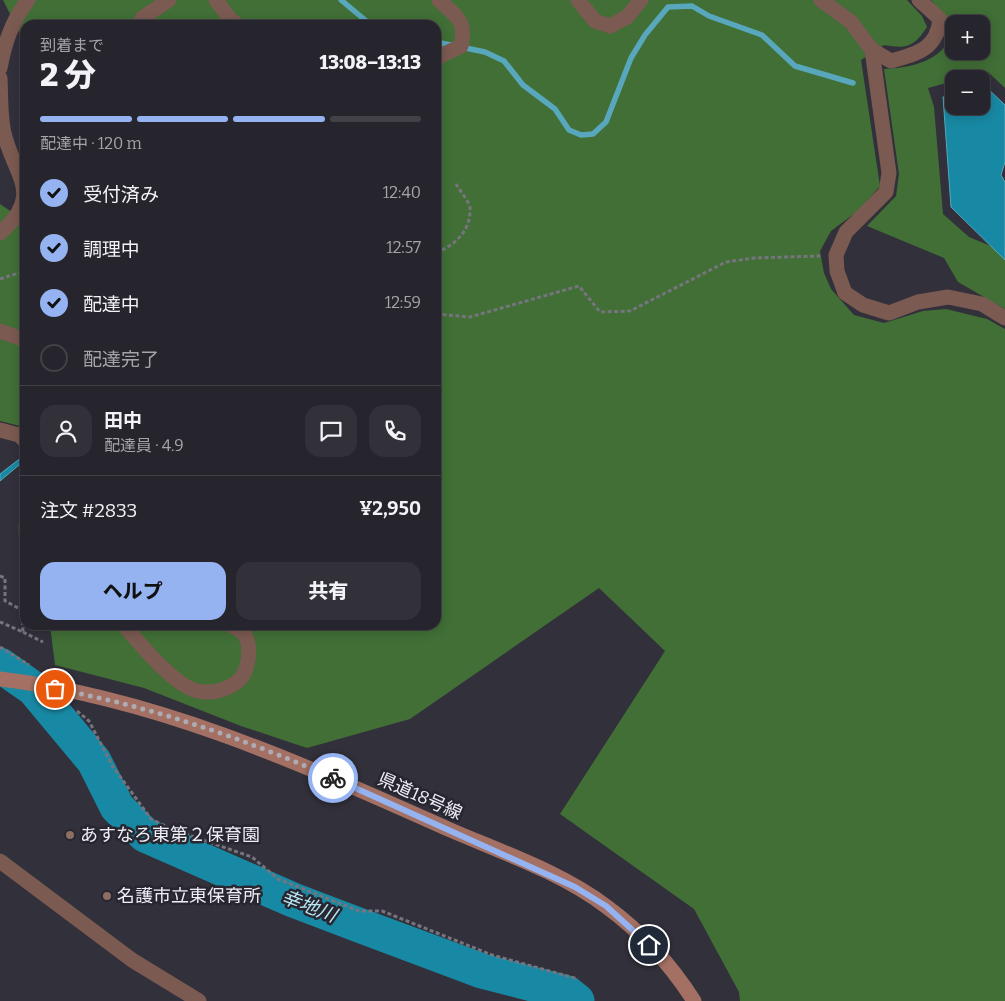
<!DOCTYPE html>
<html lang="ja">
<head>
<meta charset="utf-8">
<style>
  body { margin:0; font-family:Bitter,"Noto Sans JP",serif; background:#323038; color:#f1f3f6; height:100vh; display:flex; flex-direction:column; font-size:19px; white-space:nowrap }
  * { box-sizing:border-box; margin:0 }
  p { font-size:16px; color:#a4a4a9 }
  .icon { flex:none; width:28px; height:28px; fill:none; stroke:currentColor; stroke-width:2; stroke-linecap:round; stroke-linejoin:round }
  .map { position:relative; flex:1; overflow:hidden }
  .panel { position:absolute; left:20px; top:20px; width:421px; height:610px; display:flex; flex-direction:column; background:#26242c; border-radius:15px; box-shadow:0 2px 12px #0003,0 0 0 1px #424148 }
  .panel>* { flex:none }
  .buttons { position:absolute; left:945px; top:15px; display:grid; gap:10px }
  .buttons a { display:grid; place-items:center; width:45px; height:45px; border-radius:10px; background:#26242c; box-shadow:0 2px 12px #0003,0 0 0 1px #424148; font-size:25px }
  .pin { position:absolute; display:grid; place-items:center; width:42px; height:42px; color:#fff; margin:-21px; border:2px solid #fff; border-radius:50%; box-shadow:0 1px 5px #0007 }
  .courier { position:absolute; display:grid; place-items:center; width:50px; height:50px; margin:-25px; border:4px solid #95b2f1; border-radius:50%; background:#fff; color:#222; box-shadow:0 1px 6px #0007 }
  .summary em { font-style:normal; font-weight:800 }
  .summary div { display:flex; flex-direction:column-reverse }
  .summary { display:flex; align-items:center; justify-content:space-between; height:85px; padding:0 20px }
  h1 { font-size:32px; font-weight:800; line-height:38px }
  .bar { display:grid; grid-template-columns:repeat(4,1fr); gap:8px 5px; align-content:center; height:60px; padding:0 20px }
  .bar i { height:6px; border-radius:4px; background:#424148 }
  .bar .selected { background:#95b2f1 }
  .bar p { grid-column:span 4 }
  .line { display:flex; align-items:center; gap:12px; padding:0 20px; border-top:1px solid #424148 }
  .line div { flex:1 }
  .round { display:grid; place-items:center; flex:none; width:52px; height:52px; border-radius:15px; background:#323038 }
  ol { padding:0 20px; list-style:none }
  li { display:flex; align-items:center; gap:15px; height:55px }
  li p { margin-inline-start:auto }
  li .icon { padding:5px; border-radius:50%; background:#95b2f1; color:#111; stroke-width:4 }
  li:last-child { color:#a4a4a9 }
  li i { width:28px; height:28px; border:2px solid #424148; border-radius:50% }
  .cta { display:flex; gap:10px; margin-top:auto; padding:10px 20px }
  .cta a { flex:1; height:58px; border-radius:15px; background:#95b2f1; color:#111; font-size:20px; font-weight:800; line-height:58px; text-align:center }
  .cta a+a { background:#323038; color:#f1f3f6 }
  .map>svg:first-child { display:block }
</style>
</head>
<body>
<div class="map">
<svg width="1005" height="1001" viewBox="0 0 1005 1001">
  <rect width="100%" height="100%" fill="#32303a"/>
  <g fill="#416f36" fill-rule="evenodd">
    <path d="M3,0H907L922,16L927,27C914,47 907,49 884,45L861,60L880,186L859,210L831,231L820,251L824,273L831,289L854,315L884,323L923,311L946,309L987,319L1005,329V1001H740L739,992L694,909L560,814L665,651L599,588L410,719L307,748L241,726L144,688L55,665L50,625H436V25H25V44Z"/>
    <path d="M931,0H1005V88L988,72L954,79V81L928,88L934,107L943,214L969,237L1005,252V309L958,282L944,258L867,226L896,196L899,174L884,69C905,68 932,64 946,45C949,41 950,31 951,26ZM954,24H981V51H954Z"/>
    <polygon points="0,204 25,221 25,431 20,426 0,421"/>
    <path d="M25,502V561C18,544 15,520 25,502Z"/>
  </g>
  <g fill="#1889a4" stroke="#58a7bc">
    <polygon points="985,86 1005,105 1005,162 1001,175 1005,182 1005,260 951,207 943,97 954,94 954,106 981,106 981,87"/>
    <polygon points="22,457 25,460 0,481 0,474"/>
  </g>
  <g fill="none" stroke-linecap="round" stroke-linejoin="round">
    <g stroke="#58a7bc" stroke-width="5.5">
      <polyline points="341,0 371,25"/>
      <polyline points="436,42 485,52 504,61 523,85 555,109 569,130 581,135 593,134 606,122 631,58 645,35 668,7 692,6 709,16 762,35 795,66 853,83"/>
    </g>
    <polyline stroke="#1889a4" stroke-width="35" points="0,665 34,689 94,761 117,807 145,835 293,900 364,927 482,971 567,993 577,1001"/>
    <g stroke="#76757e" stroke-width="3" stroke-dasharray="4 2.5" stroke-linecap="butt">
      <path d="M436,253C455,245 471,231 470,208C469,201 460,191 456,184"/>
      <polyline points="0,279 25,271"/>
      <polyline points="436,314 470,317 579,286 600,312 630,311 726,262 754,258 820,256"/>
      <polyline points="0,576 5,578 5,601 22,610 23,632 0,622"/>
      <polyline points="23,632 43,642"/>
      <polyline points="0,647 29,665"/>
      <polyline points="77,711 89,721 113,767 151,819 174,830 252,857 278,879 359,911 382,911 492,955 578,979"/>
    </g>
    <g stroke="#7b5a52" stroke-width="15">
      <polyline points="216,0 231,20 238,25"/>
      <polyline points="578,0 595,21 610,26 627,17 641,0"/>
      <path d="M821,0L851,22L872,50L891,61C917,54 937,49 940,19L919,0"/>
      <polyline points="139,25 142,18 169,0"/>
      <polyline points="872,50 889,173 886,192 846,232 836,255 837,271 845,293 863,305 889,313 918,302 948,297 982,304 1005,318"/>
      <path d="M436,58L461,46C467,21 456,16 439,0"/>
      <path d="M0,68C5,42 12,21 28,0"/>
      <path d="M0,78C1,96 0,116 4,133C14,176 45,194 0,233"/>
      <polyline points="0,331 25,340"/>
      <polyline points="0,430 19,435 25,441"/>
      <path d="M124,625C139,643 175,687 198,691C212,694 226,690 237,682C249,673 253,644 243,633C240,629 234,627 230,625"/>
      <polyline points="0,861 132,960 199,1001"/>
    </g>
    <path stroke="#a37063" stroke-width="15" d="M0,679C158,698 304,765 448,829C501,852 561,872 607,907C641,932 671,965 694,1001"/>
  </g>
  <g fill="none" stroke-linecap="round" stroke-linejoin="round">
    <path stroke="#adacb4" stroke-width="5" stroke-dasharray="0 9" d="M55,689C151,706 245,739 333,778"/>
    <polyline stroke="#95b2f1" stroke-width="6" points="333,778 575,887 606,906 649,945"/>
  </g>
  <g fill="#8d6e63" stroke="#282630" stroke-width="2">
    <circle cx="70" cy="835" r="5"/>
    <circle cx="107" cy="896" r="5"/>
  </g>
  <g text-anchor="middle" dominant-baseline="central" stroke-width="5" stroke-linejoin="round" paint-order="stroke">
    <g font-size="18" fill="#efeef5" stroke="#282630">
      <text transform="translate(420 796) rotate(24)">県道18号線</text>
    </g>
    <g font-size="18" fill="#efeef5" stroke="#282630" text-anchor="start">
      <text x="80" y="835">あすなろ東第２保育園</text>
      <text x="117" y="896">名護市立東保育所</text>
    </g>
    <g font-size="19" font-style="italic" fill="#b7e6f4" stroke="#282630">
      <text transform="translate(309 906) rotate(21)">幸地川</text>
    </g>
  </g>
</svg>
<div class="buttons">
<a>+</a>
<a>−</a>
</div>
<div class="pin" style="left:55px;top:689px;background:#ea580c"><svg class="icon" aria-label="bag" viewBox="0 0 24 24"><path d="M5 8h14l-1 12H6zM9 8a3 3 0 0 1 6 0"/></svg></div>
<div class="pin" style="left:649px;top:945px;background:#1f2937"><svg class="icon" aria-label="home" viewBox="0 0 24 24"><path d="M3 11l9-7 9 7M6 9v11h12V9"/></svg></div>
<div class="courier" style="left:333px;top:778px"><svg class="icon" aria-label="bike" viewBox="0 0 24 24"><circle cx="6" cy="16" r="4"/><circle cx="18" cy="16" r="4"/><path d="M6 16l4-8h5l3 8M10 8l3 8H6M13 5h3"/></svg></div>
<section class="panel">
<div class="summary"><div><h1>2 分</h1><p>到着まで</p></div><em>13:08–13:13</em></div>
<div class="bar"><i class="selected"></i><i class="selected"></i><i class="selected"></i><i></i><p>配達中 · 120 m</p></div>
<ol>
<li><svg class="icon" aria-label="check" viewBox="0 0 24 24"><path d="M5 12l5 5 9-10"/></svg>受付済み<p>12:40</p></li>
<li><svg class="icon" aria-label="check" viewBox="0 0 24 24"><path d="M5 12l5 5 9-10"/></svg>調理中<p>12:57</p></li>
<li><svg class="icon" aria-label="check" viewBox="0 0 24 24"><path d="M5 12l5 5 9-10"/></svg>配達中<p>12:59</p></li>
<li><i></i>配達完了</li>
</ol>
<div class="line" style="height:90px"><a class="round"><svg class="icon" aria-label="person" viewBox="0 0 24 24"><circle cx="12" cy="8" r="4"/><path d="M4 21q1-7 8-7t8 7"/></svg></a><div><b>田中</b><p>配達員 · 4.9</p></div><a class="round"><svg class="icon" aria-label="chat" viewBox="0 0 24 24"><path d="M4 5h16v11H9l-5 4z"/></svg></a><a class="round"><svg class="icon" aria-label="phone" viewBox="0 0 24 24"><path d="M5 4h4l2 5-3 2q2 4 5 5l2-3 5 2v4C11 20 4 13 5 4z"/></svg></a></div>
<div class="line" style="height:65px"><div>注文 #2833</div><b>¥2,950</b></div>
<div class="cta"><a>ヘルプ</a><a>共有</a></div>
</section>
</div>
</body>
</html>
